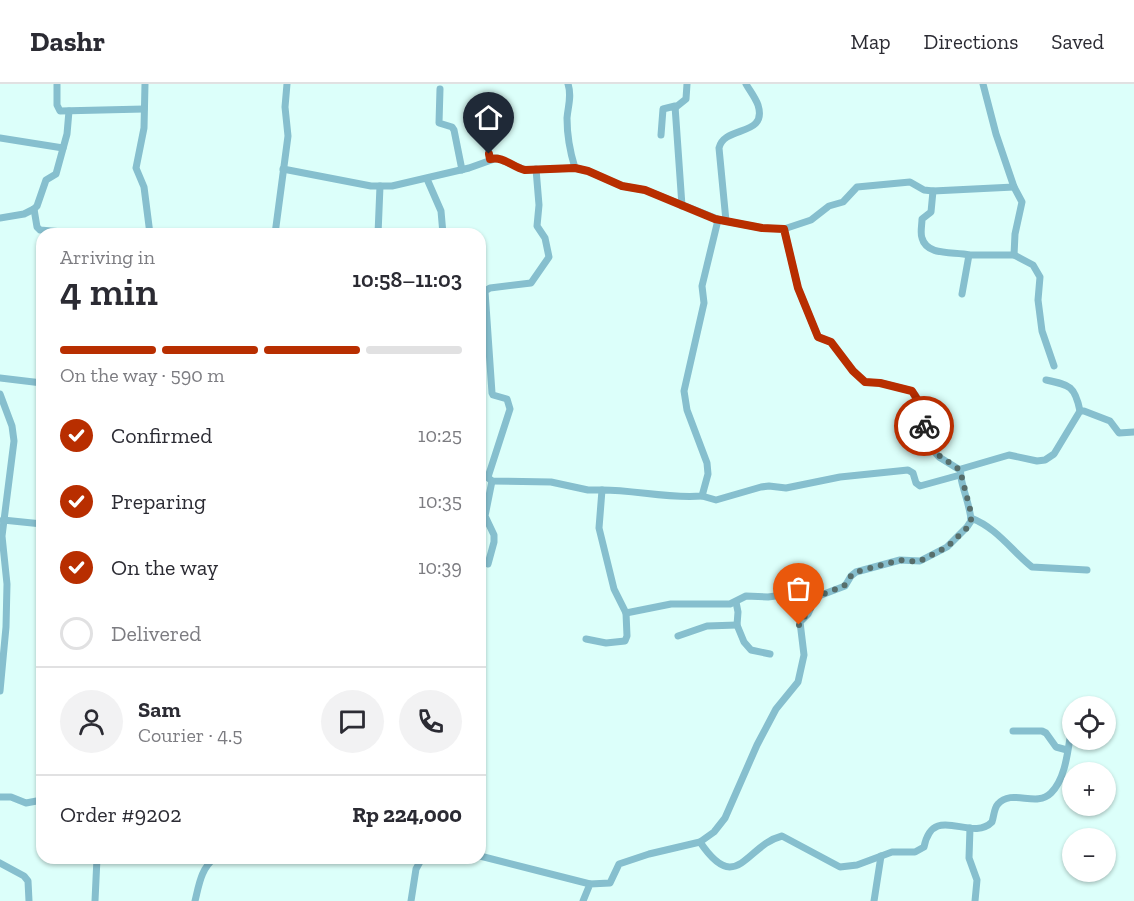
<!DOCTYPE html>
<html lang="en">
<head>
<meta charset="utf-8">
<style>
  body { margin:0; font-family:"Zilla Slab",serif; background:#f2f2f3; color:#2b2b33; height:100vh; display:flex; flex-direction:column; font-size:22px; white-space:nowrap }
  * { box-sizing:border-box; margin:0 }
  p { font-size:20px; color:#7c7c81 }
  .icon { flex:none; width:33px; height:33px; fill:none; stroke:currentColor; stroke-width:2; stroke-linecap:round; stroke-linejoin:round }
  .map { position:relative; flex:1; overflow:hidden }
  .drawer { position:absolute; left:36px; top:144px; width:450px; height:636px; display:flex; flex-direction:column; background:#fff; border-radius:18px; box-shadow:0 2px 4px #0004 }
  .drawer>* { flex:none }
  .tools { position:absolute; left:1062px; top:612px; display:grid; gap:12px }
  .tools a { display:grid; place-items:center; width:54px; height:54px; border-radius:50%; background:#fff; box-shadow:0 2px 4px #0004; font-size:30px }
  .pin { position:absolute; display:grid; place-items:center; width:51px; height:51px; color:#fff; margin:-62px -26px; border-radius:50% 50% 50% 0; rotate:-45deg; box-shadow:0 0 6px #0007 }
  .pin .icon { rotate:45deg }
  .courier { position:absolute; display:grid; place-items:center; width:60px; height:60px; margin:-30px; border:4px solid #b82e00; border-radius:50%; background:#fff; color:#222; box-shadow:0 2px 8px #0007 }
  .overview em { font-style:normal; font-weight:600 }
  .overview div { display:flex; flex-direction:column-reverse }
  .overview { display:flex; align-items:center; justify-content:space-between; height:102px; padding:0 24px }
  h1 { font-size:39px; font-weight:600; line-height:45px }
  .bar { display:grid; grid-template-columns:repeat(4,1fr); gap:9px 6px; align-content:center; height:72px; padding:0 24px }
  .bar i { height:8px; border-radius:4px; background:#e1e1e2 }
  .bar .current { background:#b82e00 }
  .bar p { grid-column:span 4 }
  .line { display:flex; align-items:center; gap:15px; padding:0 24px; border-top:2px solid #e1e1e2 }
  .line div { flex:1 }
  .round { display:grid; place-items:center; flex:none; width:63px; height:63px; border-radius:32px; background:#f2f2f3 }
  ol { padding:0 24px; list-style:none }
  li { display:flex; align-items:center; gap:18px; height:66px }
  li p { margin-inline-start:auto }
  li .icon { padding:6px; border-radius:50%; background:#b82e00; color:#fff; stroke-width:4 }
  li:last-child { color:#7c7c81 }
  li i { width:33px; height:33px; border:3px solid #e1e1e2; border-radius:50% }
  header { display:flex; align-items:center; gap:36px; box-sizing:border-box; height:84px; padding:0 30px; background:#fff; border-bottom:2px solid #e1e1e2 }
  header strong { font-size:28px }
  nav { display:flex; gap:33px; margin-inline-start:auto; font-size:21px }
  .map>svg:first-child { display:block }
</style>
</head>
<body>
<header>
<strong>Dashr</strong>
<nav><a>Map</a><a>Directions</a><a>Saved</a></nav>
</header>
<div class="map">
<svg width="1134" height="817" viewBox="0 0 1134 817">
  <rect width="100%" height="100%" fill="#dcfffa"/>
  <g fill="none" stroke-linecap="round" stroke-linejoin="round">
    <g stroke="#86bfce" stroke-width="7">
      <polyline points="145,0 144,44 136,84 144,103 150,150"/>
      <path d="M568,0C572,12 568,22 567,34C567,51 570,68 575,84"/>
      <polyline points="57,1 57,21 60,27 144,25"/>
      <polyline points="440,5 439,39 452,43 454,46 462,86"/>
      <polyline points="676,23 686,15 687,0"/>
      <polyline points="661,51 663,25 675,22 682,122"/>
      <polyline points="0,54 63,64"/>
      <polyline points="490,75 488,64 495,39"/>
      <polyline points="283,85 371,102 392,102 469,84 497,74 525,86 575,84 588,87 622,102 645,106 720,136 762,144 784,145 798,204 818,253 831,258 853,287 865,298 881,299 912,307 916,312 932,365 939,373 960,386"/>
      <polyline points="427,95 441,127 443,150"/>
      <path d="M933,107L931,128L922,135C922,141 920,149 922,154C927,173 956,167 969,171"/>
      <polyline points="34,125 37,143 40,146 63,148"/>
      <polyline points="0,134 24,130 34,125 37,122 46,96 56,90 67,50 69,27"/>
      <path d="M718,136L702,202L704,219L684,307L687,326L707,379L708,390L702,412C668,415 636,406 602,406L599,444L614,505L626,529L671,520H730L746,512L768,513L805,508L816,513"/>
      <path d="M726,137L719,64C724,41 768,53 758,21C755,13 750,7 746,0"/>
      <polyline points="784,145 811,136 829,122 843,118 857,103 910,98 924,106 933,107 1014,103"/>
      <polyline points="275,150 288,52 285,23 287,0"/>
      <polyline points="378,150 380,102"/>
      <polyline points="1014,171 1033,181 1040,193 1038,216 1042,247 1054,282"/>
      <polyline points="962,210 969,171 1014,171 1015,150 1022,118 1014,103 996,50 983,0"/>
      <polyline points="0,294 42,299"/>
      <path d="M1046,296C1070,301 1075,302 1080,327"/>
      <polyline points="0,310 12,342 14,357 2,452 7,500 6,543 0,607"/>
      <polyline points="480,387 492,397 551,398 588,406 602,406"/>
      <polyline points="488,393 510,325 507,315 493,311 492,309 485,207 490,204 531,199 549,173 545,154 537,142 539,121 536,85"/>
      <polyline points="702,412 716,416 761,403 769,402 786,404 840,393 908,386 913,389 916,399 920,402 960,391"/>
      <path d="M971,434C997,444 1011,466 1032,483L1087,486"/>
      <polyline points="3,436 42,440"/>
      <polyline points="488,480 494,458 494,451 485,432 492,397"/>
      <polyline points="736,518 738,528 737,541 744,558 751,566 770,570"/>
      <polyline points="678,552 707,542 737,541"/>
      <polyline points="586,555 606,559 625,557 627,552 626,529"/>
      <polyline points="1013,647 1042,647 1046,649 1056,663 1067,666"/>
      <polyline points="0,713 11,713 26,719 42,716"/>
      <polyline points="970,744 969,774 977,796 975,817"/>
      <path d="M700,758C737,813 746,761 782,752L840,783L857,781L892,768H915L924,763C933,718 971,759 992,738C994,732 994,724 998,720C1012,704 1036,724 1051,709C1067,693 1068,662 1072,642"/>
      <polyline points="480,772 590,800"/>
      <polyline points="0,779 24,792 28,797 29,817"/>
      <polyline points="95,817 97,774"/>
      <path d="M195,817C199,801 201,784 215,774"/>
      <polyline points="411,817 416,785 422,774"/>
      <path d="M583,817L590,800L610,799L619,780L649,770L700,758L714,748L725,734L757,661L776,625L798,598L804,571L800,538L808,530L816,513L845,502L851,492L856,488L900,476L920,477L947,463L967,443L971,437C971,422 958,395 961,385L1009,371L1037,377L1045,376L1054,370L1080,327H1084L1110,337L1119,349L1134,348"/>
      <polyline points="874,817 881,772"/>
    </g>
  </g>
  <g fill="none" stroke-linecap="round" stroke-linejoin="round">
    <polyline stroke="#576e6b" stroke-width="6" stroke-dasharray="0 10.8" points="799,541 801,535 808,530 816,513 844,502 851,492 856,488 900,476 918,478 947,463 968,443 971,437 971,429 960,386 934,368 924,342"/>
    <path stroke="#b82e00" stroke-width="8" d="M489,70L490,75C504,72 512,83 525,86L575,84L588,87L622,102L645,106L715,135L762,144L784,145L798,204L818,253L831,258L853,287L865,298L880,299L912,307L917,315L924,342"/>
  </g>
</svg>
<div class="tools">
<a><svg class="icon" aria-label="locate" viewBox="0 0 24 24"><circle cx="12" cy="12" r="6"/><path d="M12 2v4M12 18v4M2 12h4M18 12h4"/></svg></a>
<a>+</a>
<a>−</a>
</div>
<div class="pin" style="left:799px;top:541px;background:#ea580c"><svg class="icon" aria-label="bag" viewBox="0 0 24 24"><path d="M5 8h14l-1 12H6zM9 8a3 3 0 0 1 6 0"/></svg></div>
<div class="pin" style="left:489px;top:70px;background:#1f2937"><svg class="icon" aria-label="home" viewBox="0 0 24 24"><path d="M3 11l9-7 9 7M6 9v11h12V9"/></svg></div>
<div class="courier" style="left:924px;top:342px"><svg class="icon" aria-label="bike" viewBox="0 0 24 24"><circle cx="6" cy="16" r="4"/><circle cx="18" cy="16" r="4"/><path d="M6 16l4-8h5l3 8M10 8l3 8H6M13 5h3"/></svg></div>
<section class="drawer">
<div class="overview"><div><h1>4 min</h1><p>Arriving in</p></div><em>10:58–11:03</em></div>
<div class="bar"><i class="current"></i><i class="current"></i><i class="current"></i><i></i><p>On the way · 590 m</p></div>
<ol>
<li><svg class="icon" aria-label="check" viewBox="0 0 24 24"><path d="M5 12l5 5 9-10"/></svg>Confirmed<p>10:25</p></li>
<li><svg class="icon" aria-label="check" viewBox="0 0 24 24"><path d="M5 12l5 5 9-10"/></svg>Preparing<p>10:35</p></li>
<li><svg class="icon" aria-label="check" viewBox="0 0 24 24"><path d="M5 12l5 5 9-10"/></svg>On the way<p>10:39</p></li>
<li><i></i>Delivered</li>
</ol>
<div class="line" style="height:108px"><a class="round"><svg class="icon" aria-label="person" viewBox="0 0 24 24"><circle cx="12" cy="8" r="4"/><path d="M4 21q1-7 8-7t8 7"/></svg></a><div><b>Sam</b><p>Courier · 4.5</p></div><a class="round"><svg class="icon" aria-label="chat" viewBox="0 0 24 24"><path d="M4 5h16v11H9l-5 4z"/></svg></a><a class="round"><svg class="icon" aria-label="phone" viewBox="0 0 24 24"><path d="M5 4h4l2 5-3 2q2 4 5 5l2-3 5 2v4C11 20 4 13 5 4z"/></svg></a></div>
<div class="line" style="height:78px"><div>Order #9202</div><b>Rp 224,000</b></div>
</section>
</div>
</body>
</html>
